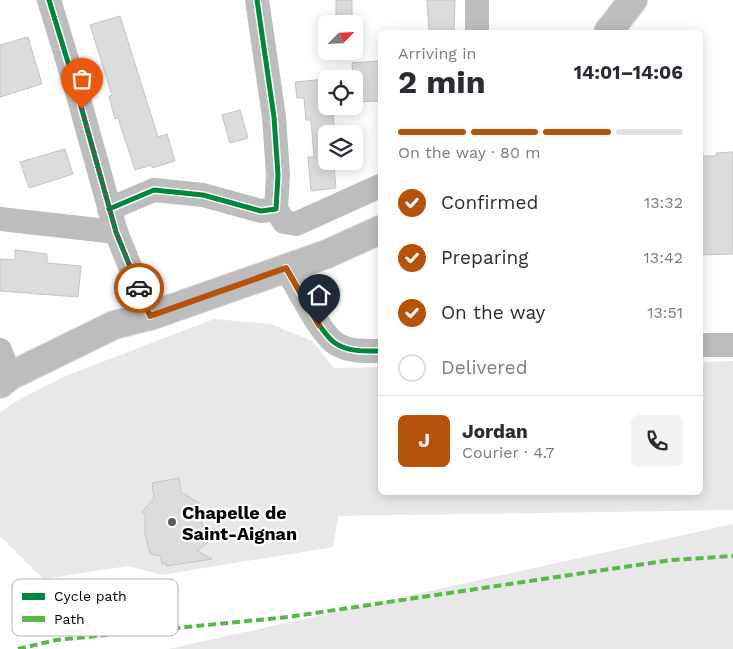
<!DOCTYPE html>
<html lang="en">
<head>
<meta charset="utf-8">
<style>
  body { margin:0; font-family:"Work Sans",sans-serif; background:#f2f2f3; color:#2b2b33; height:100vh; display:flex; flex-direction:column; font-size:19px; white-space:nowrap }
  * { box-sizing:border-box; margin:0 }
  p { font-size:16px; color:#7c7c81 }
  .icon { flex:none; width:28px; height:28px; fill:none; stroke:currentColor; stroke-width:2; stroke-linecap:round; stroke-linejoin:round }
  .map { position:relative; flex:1; overflow:hidden }
  .side { position:absolute; left:378px; top:30px; width:325px; height:465px; display:flex; flex-direction:column; background:#fff; border-radius:8px; box-shadow:0 2px 12px #0003 }
  .side>* { flex:none }
  .needle { width:32px; rotate:66deg }
  .tools { position:absolute; left:318px; top:15px; display:grid; gap:10px }
  .tools a { display:grid; place-items:center; width:45px; height:45px; border-radius:8px; background:#fff; box-shadow:0 2px 12px #0003; font-size:25px }
  .pin { position:absolute; display:grid; place-items:center; width:42px; height:42px; color:#fff; margin:-51px -21px; border-radius:50% 50% 50% 0; rotate:-45deg; box-shadow:0 0 5px #0007 }
  .pin .icon { rotate:45deg }
  .courier { position:absolute; display:grid; place-items:center; width:50px; height:50px; margin:-25px; border:4px solid #b45309; border-radius:50%; background:#fff; color:#222; box-shadow:0 1px 6px #0007 }
  .head em { font-style:normal; font-weight:700 }
  .head div { display:flex; flex-direction:column-reverse }
  .head { display:flex; align-items:center; justify-content:space-between; height:85px; padding:0 20px }
  h1 { font-size:32px; font-weight:700; line-height:38px }
  .bar { display:grid; grid-template-columns:repeat(4,1fr); gap:8px 5px; align-content:center; height:60px; padding:0 20px }
  .bar i { height:6px; border-radius:4px; background:#e1e1e2 }
  .bar .selected { background:#b45309 }
  .bar p { grid-column:span 4 }
  .line { display:flex; align-items:center; gap:12px; padding:0 20px; border-top:1px solid #e1e1e2 }
  .line div { flex:1 }
  .round { display:grid; place-items:center; flex:none; width:52px; height:52px; border-radius:8px; background:#f2f2f3 }
  ol { padding:0 20px; list-style:none }
  li { display:flex; align-items:center; gap:15px; height:55px }
  li p { margin-inline-start:auto }
  li .icon { padding:5px; border-radius:50%; background:#b45309; color:#fff; stroke-width:4 }
  li:last-child { color:#7c7c81 }
  li i { width:28px; height:28px; border:2px solid #e1e1e2; border-radius:50% }
  .map>svg:first-child { display:block }
</style>
</head>
<body>
<div class="map">
<svg width="733" height="649" viewBox="0 0 733 649">
  <rect width="100%" height="100%" fill="#fff"/>
  <g fill="#e8e8e8">
    <polygon points="214,319 271,324 312,341 334,368 380,367 380,492 700,492 700,362 733,361 733,510 338,516 333,547 162,575 128,566 43,579 0,536 0,413 11,404 65,376"/>
    <polygon points="733,524 733,649 168,649"/>
  </g>
  <g fill="#dcdcdc" stroke="#c4c4c4">
    <polygon points="336,0 352,0 352,17 336,18"/>
    <polygon points="427,0 455,0 454,32 429,32"/>
    <polygon points="120,16 158,137 167,134 175,161 152,168 152,165 135,170 118,118 115,119 109,96 112,95 90,25"/>
    <polygon points="28,37 42,84 0,97 0,45"/>
    <polygon points="380,61 380,101 354,102 354,79 330,79 353,77 352,63"/>
    <polygon points="326,79 326,106 332,106 335,134 326,134 326,161 337,161 338,166 334,166 336,188 311,191 308,157 314,157 311,120 306,120 304,98 297,98 295,82"/>
    <polygon points="240,110 248,138 230,143 222,115"/>
    <polygon points="65,149 73,174 29,188 20,162"/>
    <polygon points="733,152 733,254 700,255 700,156 716,156 716,153"/>
    <polygon points="15,250 47,254 47,263 81,266 78,297 0,291 0,259 15,260"/>
    <polygon points="179,478 181,492 199,503 192,515 201,520 207,543 197,551 212,559 166,566 166,563 162,564 161,556 150,554 145,534 145,515 142,512 154,498 152,483"/>
  </g>
  <g fill="none" stroke-linecap="round" stroke-linejoin="round">
    <defs>
      <g id="primary">
        <polyline points="608,32 633,0"/>
        <polyline points="0,384 10,376 114,325 150,316 327,254 380,230"/>
      </g>
    </defs>
    <use href="#primary" stroke="#dbdbdb" stroke-width="30"/>
    <g stroke="#bdbdbd" stroke-width="24">
      <polyline points="49,0 77,92 116,232 150,316"/>
      <polyline points="477,0 477,32"/>
      <polyline points="109,209 154,190 203,195 261,211 276,209 278,175 274,117 257,0"/>
      <polyline points="276,209 284,222 296,224 380,186"/>
      <polyline points="0,219 116,232"/>
      <path d="M286,268C296,285 320,333 335,343C348,352 365,351 380,351"/>
      <polyline points="700,345 733,345"/>
      <polyline points="0,350 10,376"/>
    </g>
    <use href="#primary" stroke="#bdbdbd" stroke-width="28"/>
    <polyline stroke="#58b947" stroke-width="4" stroke-dasharray="8 4" stroke-linecap="butt" points="18,649 56,640 288,617 671,560 733,556"/>
    <defs>
      <g id="cycleway">
        <polyline points="49,0 77,92 116,232 150,316"/>
        <polyline points="109,209 154,190 203,195 261,211 276,209 278,175 274,117 257,0"/>
        <path d="M286,268C296,285 320,333 335,343C348,352 365,351 380,351"/>
      </g>
    </defs>
    <use href="#cycleway" stroke="#fff" stroke-width="8"/>
    <use href="#cycleway" stroke="#00873e" stroke-width="5"/>
  </g>
  <g fill="none" stroke-linecap="round" stroke-linejoin="round">
    <polyline stroke="#595959" stroke-width="5" stroke-dasharray="0 9" points="82,109 116,232 139,288"/>
    <polyline stroke="#b45309" stroke-width="6" points="139,288 150,316 286,268 319,325"/>
  </g>
  <circle fill="#595959" stroke="#fff" stroke-width="2" cx="172" cy="522" r="5"/>
  <g text-anchor="middle" dominant-baseline="central" stroke-width="4.5" stroke-linejoin="round" paint-order="stroke">
    <g font-size="18" font-weight="bold" fill="#000" stroke="#fff" text-anchor="start">
      <text x="182" y="512">Chapelle de<tspan x="182" dy="21">Saint-Aignan</tspan></text>
    </g>
  </g>
  <rect x="12" y="579" width="166" height="57" rx="8" fill="#fff" stroke="#b2b2b2" stroke-width="1"/>
  <rect x="22" y="593" width="23" height="7" fill="#00873e"/>
  <rect x="22" y="616" width="23" height="6" fill="#58b947"/>
  <g font-size="14" fill="#000">
    <text x="54" y="601">Cycle path</text>
    <text x="54" y="624">Path</text>
  </g>
</svg>
<div class="tools">
<a><svg class="needle" viewBox="-14 -14 28 28"><path d="M0-13l5 13h-10z" fill="#e53935"/><path d="M0 13l5-13h-10z" fill="#7c7c81"/></svg></a>
<a><svg class="icon" aria-label="locate" viewBox="0 0 24 24"><circle cx="12" cy="12" r="6"/><path d="M12 2v4M12 18v4M2 12h4M18 12h4"/></svg></a>
<a><svg class="icon" aria-label="layers" viewBox="0 0 24 24"><path d="M12 4l9 5-9 5-9-5zM3 14l9 5 9-5"/></svg></a>
</div>
<div class="pin" style="left:82px;top:109px;background:#ea580c"><svg class="icon" aria-label="bag" viewBox="0 0 24 24"><path d="M5 8h14l-1 12H6zM9 8a3 3 0 0 1 6 0"/></svg></div>
<div class="pin" style="left:319px;top:325px;background:#1f2937"><svg class="icon" aria-label="home" viewBox="0 0 24 24"><path d="M3 11l9-7 9 7M6 9v11h12V9"/></svg></div>
<div class="courier" style="left:139px;top:288px"><svg class="icon" aria-label="car" viewBox="0 0 24 24"><path d="M5 17H2v-5l4-1 3-4h7l3 4 3 1v5h-3M9 17h6M6 11h13"/><circle cx="7" cy="17" r="2"/><circle cx="17" cy="17" r="2"/></svg></div>
<section class="side">
<div class="head"><div><h1>2 min</h1><p>Arriving in</p></div><em>14:01–14:06</em></div>
<div class="bar"><i class="selected"></i><i class="selected"></i><i class="selected"></i><i></i><p>On the way · 80 m</p></div>
<ol>
<li><svg class="icon" aria-label="check" viewBox="0 0 24 24"><path d="M5 12l5 5 9-10"/></svg>Confirmed<p>13:32</p></li>
<li><svg class="icon" aria-label="check" viewBox="0 0 24 24"><path d="M5 12l5 5 9-10"/></svg>Preparing<p>13:42</p></li>
<li><svg class="icon" aria-label="check" viewBox="0 0 24 24"><path d="M5 12l5 5 9-10"/></svg>On the way<p>13:51</p></li>
<li><i></i>Delivered</li>
</ol>
<div class="line" style="height:90px"><b class="round" style="background:#b45309;color:#fff">J</b><div><b>Jordan</b><p>Courier · 4.7</p></div><a class="round"><svg class="icon" aria-label="phone" viewBox="0 0 24 24"><path d="M5 4h4l2 5-3 2q2 4 5 5l2-3 5 2v4C11 20 4 13 5 4z"/></svg></a></div>
</section>
</div>
</body>
</html>
